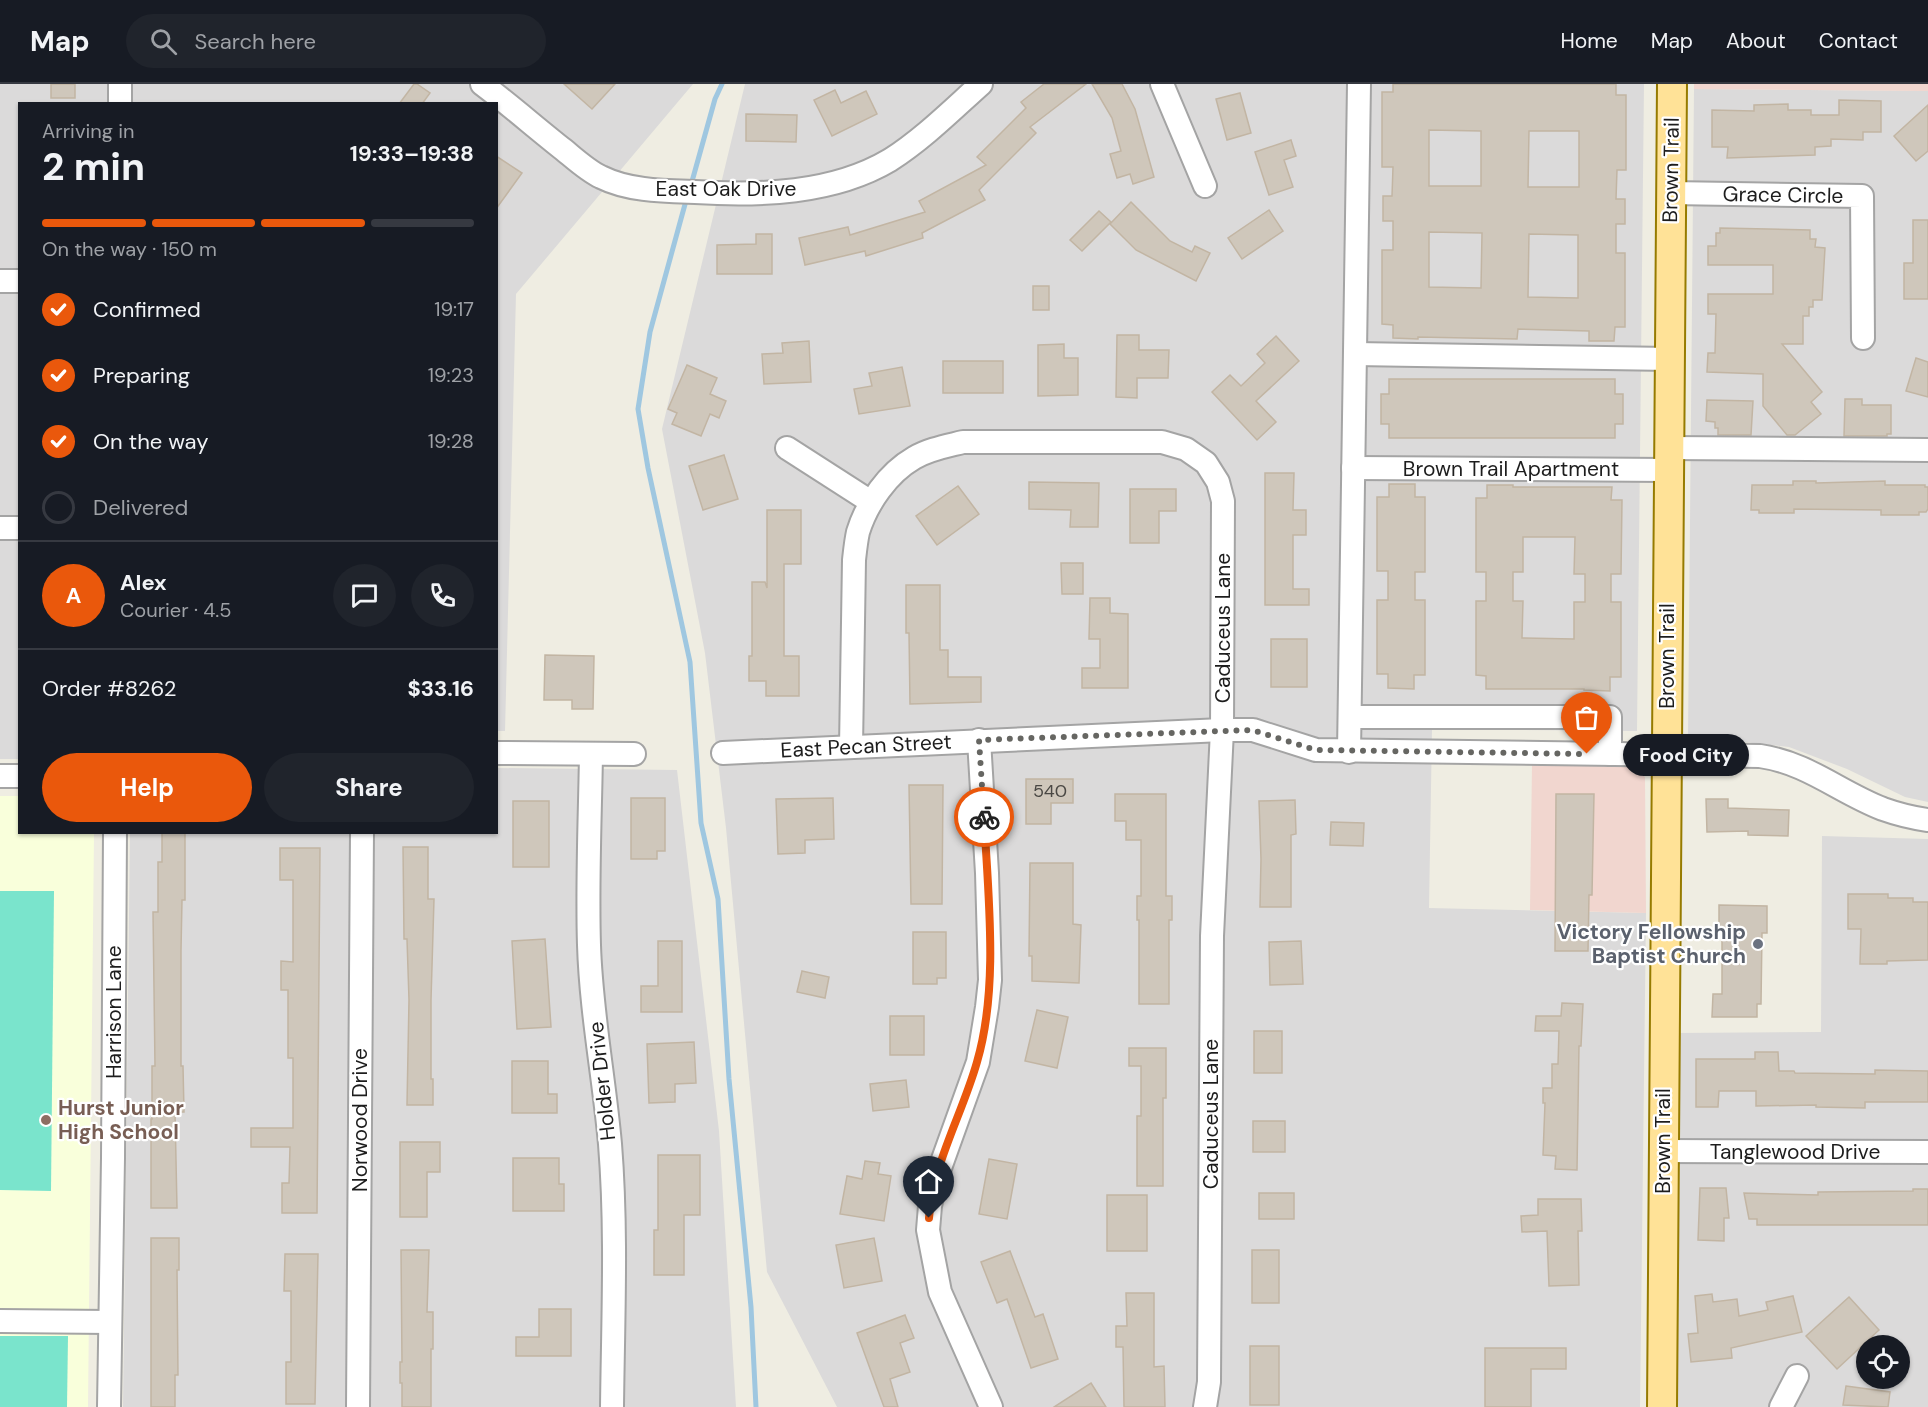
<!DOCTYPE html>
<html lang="en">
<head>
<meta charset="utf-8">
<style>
  body { margin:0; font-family:"DM Sans",sans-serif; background:#20242c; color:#f1f3f6; height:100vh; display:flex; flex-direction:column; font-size:22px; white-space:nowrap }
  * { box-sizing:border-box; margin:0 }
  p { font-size:20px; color:#9ea1a6 }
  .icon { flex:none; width:33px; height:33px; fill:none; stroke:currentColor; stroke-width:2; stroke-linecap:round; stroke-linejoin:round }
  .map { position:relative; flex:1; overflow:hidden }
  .sheet { position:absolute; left:18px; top:18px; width:480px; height:732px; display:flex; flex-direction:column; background:#171b24; border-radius:0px; box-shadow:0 2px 4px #0004 }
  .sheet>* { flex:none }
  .fabs { position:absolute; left:1856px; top:1251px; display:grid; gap:12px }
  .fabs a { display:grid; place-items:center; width:54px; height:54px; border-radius:50%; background:#171b24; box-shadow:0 2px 4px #0004; font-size:30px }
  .pin { position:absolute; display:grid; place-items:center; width:51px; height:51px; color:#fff; margin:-62px -26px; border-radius:50% 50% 50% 0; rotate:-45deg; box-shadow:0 0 6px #0007 }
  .pin .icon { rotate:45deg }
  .courier { position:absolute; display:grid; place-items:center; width:60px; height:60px; margin:-30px; border:4px solid #ea580c; border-radius:50%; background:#fff; color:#222; box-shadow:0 2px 8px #0007 }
  .bubble { position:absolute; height:42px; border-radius:21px; background:#171b24; box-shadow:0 2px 4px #0004; font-size:20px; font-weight:700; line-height:42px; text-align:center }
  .overview em { font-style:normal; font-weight:700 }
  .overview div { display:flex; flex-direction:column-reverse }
  .overview { display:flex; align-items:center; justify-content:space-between; height:102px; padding:0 24px }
  h1 { font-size:39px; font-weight:700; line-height:45px }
  .bar { display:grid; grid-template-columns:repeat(4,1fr); gap:9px 6px; align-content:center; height:72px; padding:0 24px }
  .bar i { height:8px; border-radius:4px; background:#363941 }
  .bar .current { background:#ea580c }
  .bar p { grid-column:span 4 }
  .line { display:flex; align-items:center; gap:15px; padding:0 24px; border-top:2px solid #363941 }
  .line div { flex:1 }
  .round { display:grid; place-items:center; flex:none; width:63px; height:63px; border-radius:32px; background:#20242c }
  ol { padding:0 24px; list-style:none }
  li { display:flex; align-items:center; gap:18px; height:66px }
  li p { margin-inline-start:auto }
  li .icon { padding:6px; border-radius:50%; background:#ea580c; color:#fff; stroke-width:4 }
  li:last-child { color:#9ea1a6 }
  li i { width:33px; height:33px; border:3px solid #363941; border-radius:50% }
  .button { display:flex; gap:12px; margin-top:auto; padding:12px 24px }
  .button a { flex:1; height:69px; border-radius:36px; background:#ea580c; color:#fff; font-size:24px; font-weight:700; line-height:69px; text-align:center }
  .button a+a { background:#20242c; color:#f1f3f6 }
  header { display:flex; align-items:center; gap:36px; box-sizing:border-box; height:84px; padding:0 30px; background:#171b24; border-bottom:2px solid #363941 }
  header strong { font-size:28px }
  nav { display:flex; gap:33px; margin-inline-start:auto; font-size:21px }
  .search { width:420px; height:54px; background:#20242c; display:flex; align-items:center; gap:15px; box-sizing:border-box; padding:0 21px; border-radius:33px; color:#9ea1a6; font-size:22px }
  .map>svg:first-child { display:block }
</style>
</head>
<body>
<header>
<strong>Map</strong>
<div class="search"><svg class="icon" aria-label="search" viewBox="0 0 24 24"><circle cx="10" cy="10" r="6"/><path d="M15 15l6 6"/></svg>Search here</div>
<nav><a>Home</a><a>Map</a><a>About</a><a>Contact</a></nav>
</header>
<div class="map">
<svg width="1928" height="1323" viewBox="0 0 1928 1323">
  <rect width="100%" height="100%" fill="#efede2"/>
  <g fill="#dbdada" fill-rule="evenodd">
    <polygon points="0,0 693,0 516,210 505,647 496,647 496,20 20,20 20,675 0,675"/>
    <polygon points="745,0 1644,0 1637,647 1432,645 1429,824 1646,829 1640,1323 837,1323 767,1188 726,744 705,569 662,345"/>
    <polygon points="1694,5 1928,7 1928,718 1905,713 1847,685 1789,663 1709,654 1688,654"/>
    <polygon points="497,684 677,686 719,1047 736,1323 123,1323 130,749 496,748"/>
    <path d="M1822,752L1928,755V1323H1674L1676,949L1821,948ZM1866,1262H1899V1294H1866Z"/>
  </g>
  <g fill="#f1d6cf">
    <polygon points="1694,0 1928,0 1928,7 1694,5"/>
    <polygon points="1532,681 1631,682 1645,693 1646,829 1530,826"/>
  </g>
  <polygon fill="#f9ffdb" points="0,712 19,712 20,748 94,749 88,1323 0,1323"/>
  <g fill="#7ae4cc">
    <polygon points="0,807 54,807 51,1107 0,1106"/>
    <polygon points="0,1252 68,1252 67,1323 0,1323"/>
  </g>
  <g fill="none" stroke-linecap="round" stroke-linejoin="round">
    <g stroke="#9fc7e0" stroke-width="5">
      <polyline points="691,101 715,15 722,0"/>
      <polyline points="687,113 650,248 638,325 648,384 690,578 701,739 718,815 729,995 751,1223 756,1323"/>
    </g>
  </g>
  <g fill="#cfc7bb" stroke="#c2b5a3" stroke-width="1.5" fill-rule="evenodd">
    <rect x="51" y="0" width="24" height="14"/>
    <polygon points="414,0 417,0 430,9 422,20 399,20"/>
    <polygon points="564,0 615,0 592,25"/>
    <polygon points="1044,0 1086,0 1030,43 1036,49 979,106 985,116 922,149 923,154 866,172 865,167 805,181 799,154 848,143 850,151 925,128 919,117 986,81 977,73 1026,24 1021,18"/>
    <polygon points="1092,0 1122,0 1135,25 1154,93 1133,100 1130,90 1117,94 1110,70 1121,67 1112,34"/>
    <path d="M1393,0H1616V11H1626V86H1617L1616,115H1625V140H1616V169H1625V243H1615L1614,257H1589V247L1518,245L1517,255L1418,253V255L1393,254V241L1382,240V166H1393V137H1383V112H1392L1393,83H1382V8H1393ZM1429,46L1481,47V102H1429ZM1529,47H1579V103H1528ZM1429,148L1482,149L1481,204L1429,203ZM1529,150L1578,151V214L1528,213Z"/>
    <polygon points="835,6 841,19 866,7 877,30 832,52 814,16"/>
    <polygon points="1240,9 1251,49 1227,56 1216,15"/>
    <polygon points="1839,16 1881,17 1881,48 1863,48 1863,56 1831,55 1831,62 1815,63 1815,71 1727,74 1728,63 1712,63 1712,26 1754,27 1754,21 1788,20 1788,26 1811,26 1811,31 1839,31"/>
    <polygon points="1928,21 1928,67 1916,77 1894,52"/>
    <polygon points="746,30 797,31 796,58 746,57"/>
    <polygon points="1291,56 1296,72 1284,76 1293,103 1269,111 1255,68"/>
    <polygon points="496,72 522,89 496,125"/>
    <polygon points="1131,118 1170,157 1192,168 1195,162 1210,169 1196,197 1136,166 1110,140"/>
    <polygon points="1269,126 1283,147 1242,175 1228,154"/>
    <polygon points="1099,127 1111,138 1082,167 1070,156"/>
    <polygon points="1913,136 1928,136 1928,215 1904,215 1904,179 1913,179"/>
    <polygon points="1720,144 1810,146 1810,155 1816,155 1815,163 1825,164 1822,216 1813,216 1813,223 1809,223 1809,232 1803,232 1803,260 1782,260 1822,308 1811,318 1821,330 1795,351 1787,351 1763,322 1763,290 1707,288 1708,269 1715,269 1716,230 1708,230 1708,210 1773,210 1773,181 1708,181 1708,162 1716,162 1716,149 1720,149"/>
    <polygon points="756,150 772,150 772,190 717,190 717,161 756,160"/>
    <rect x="1033" y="202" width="16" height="24"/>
    <polygon points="1117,251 1139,251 1139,266 1169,266 1168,294 1137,294 1137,314 1116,313"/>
    <polygon points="1276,252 1299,277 1256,317 1276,338 1257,356 1212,308 1230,291 1241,302 1265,279 1257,270"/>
    <polygon points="809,257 811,298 764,300 762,270 783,269 782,259"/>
    <polygon points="1064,260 1064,274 1078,274 1078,311 1038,312 1038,261"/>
    <polygon points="1916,274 1928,278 1928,313 1906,307"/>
    <rect x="943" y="277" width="60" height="32"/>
    <polygon points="687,281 717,294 710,310 726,317 719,334 710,330 701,352 672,340 677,329 668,325"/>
    <polygon points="902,283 910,322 859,330 854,305 872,302 869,289"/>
    <polygon points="1389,295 1615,295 1615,310 1623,310 1623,340 1615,340 1615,354 1389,354 1389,340 1381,340 1381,310 1389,310"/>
    <polygon points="1845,315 1862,315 1862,321 1891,321 1891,350 1887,350 1887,352 1844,352"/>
    <polygon points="1707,316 1753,317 1751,351 1718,351 1718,344 1715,344 1715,338 1706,337"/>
    <polygon points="724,371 738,415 703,426 689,382"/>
    <polygon points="1265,389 1294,389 1293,426 1306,426 1306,451 1293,451 1293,505 1309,505 1309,521 1265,521"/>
    <polygon points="1793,397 1816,397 1816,399 1885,397 1885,401 1925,401 1925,403 1928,403 1928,425 1926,428 1919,428 1919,431 1881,431 1881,426 1794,425 1794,429 1759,429 1759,426 1751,426 1752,401 1793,401"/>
    <polygon points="1029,398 1099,399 1098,443 1070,443 1071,426 1029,425"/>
    <polygon points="1389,400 1415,400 1415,413 1425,413 1425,488 1415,488 1415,516 1425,516 1425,591 1414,591 1414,605 1388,604 1388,590 1377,590 1377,516 1388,516 1388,487 1377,487 1377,413 1389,413"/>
    <path d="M1487,401H1513V403H1612L1611,416H1622L1621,490H1611V518H1621V593H1610V607L1584,606V605H1486V592L1476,591V517H1486V488H1476V414H1487ZM1523,453H1575L1574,490H1585V518H1574V555L1522,554L1523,517H1513V488H1523Z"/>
    <polygon points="958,402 979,430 937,461 916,432"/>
    <polygon points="1130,405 1176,405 1176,427 1159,427 1159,459 1130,459"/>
    <polygon points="767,426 801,426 801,480 784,480 784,572 799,572 799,612 766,612 766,597 749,597 749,572 752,572 752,498 765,498 767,504"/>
    <polygon points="1061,479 1083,479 1083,510 1062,510"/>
    <polygon points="906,501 940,501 940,566 948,566 948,593 981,593 981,618 910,620 909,549 906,549"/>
    <polygon points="1090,514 1110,514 1110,529 1128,530 1128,604 1082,604 1082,584 1100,584 1100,555 1089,555"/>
    <rect x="1271" y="555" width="36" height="48"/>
    <polygon points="545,571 594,572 593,625 572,625 572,616 544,616"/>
    <polygon points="1026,695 1073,695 1073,719 1051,719 1051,740 1026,740"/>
    <polygon points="909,701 943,701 942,820 911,820"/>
    <polygon points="1115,710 1166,710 1166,812 1172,812 1172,836 1169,836 1169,920 1139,920 1139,836 1137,836 1137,812 1141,812 1141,756 1126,756 1126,737 1115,737"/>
    <polygon points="1556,710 1594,710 1592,811 1589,811 1588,867 1555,867"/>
    <polygon points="631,714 665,714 665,767 657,767 657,775 631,775"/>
    <polygon points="833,714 834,755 805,756 805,769 778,770 776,715"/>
    <polygon points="1706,715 1728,715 1728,724 1789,726 1788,752 1748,751 1748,747 1707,748"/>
    <polygon points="1295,716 1296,750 1291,751 1291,823 1260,823 1261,775 1259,717"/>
    <rect x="513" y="717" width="36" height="66"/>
    <polygon points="1331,738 1364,739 1363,762 1330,761"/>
    <polygon points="162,748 185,748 185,816 182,816 181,866 181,982 183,982 184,1028 175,1028 177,1124 151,1124 151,1035 152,1035 152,982 155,982 153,828 158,828 158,778 162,778"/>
    <polygon points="403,763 428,763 428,815 434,815 431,916 431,995 433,995 433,1021 407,1021 409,916 407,855 404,855"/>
    <polygon points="280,764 320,764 317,1129 282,1129 282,1099 289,1099 290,1063 251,1063 251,1044 293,1044 293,974 288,974 288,906 281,906 281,877 293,878 293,796 280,796"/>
    <polygon points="1030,779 1073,779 1073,840 1081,841 1079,899 1032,897 1032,872 1029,872"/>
    <polygon points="1848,810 1888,810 1888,814 1913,814 1913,818 1928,818 1928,876 1887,877 1887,880 1860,880 1861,845 1848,845"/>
    <polygon points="1719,821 1767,822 1767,849 1762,849 1761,920 1757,920 1757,933 1712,933 1713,910 1722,910 1722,848 1719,848"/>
    <polygon points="913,848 946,848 946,894 937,894 937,900 913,900"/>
    <polygon points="545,855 551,943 517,945 512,857"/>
    <polygon points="658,857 682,857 682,928 641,928 641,902 658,902"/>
    <polygon points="1301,857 1303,900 1270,901 1269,858"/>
    <polygon points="802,887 829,893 825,914 797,908"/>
    <polygon points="1562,919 1583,920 1581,962 1579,962 1577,1086 1555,1085 1556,1072 1543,1071 1545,1019 1543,1019 1543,1004 1552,1004 1552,980 1558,980 1559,947 1535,947 1536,932 1561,932"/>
    <polygon points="1037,926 1068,933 1057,984 1025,977"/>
    <rect x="890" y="932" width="34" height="39"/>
    <rect x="1254" y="947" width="28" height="42"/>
    <polygon points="694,958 696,999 675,1000 675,1018 649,1019 647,960"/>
    <polygon points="1129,964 1166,964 1166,1014 1163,1014 1163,1102 1137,1102 1137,1032 1141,1032 1141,982 1129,982"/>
    <polygon points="1755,968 1778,968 1779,987 1794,987 1795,989 1875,990 1875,986 1928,987 1928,1018 1865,1018 1865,1024 1816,1023 1816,1021 1756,1022 1756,1007 1719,1007 1718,1023 1696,1023 1696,975 1755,975"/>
    <polygon points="512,977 548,977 548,1010 557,1010 557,1029 512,1029"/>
    <polygon points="906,996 909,1023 873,1027 870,1000"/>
    <rect x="1253" y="1037" width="32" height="31"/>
    <polygon points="400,1058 440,1058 440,1088 427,1088 427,1133 400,1133"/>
    <polygon points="658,1071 700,1071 700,1131 684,1131 684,1191 654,1191 654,1146 658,1146"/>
    <polygon points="513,1074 559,1074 559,1100 564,1100 564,1127 513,1127"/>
    <polygon points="989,1075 1017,1080 1007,1135 979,1130"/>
    <polygon points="865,1077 880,1079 878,1090 891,1092 884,1137 840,1130 847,1092 862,1095"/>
    <polygon points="1700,1104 1726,1104 1729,1134 1724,1134 1724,1157 1698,1156"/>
    <polygon points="1913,1105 1928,1105 1928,1141 1757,1141 1757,1135 1749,1135 1744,1109 1818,1111 1818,1108 1913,1107"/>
    <rect x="1259" y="1109" width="35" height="26"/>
    <rect x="1107" y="1111" width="40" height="56"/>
    <polygon points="1538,1115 1581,1115 1582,1147 1578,1147 1579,1201 1549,1202 1547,1147 1522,1148 1521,1132 1538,1131"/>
    <polygon points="151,1154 179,1154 179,1186 177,1186 178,1291 175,1291 175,1323 151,1323"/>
    <polygon points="874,1154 882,1197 844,1204 836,1161"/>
    <polygon points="401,1166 429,1166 427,1228 433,1228 433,1265 431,1265 431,1323 402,1323 402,1299 400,1299 400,1278 402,1278"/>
    <rect x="1252" y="1166" width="27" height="53"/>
    <polygon points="1010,1167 1035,1233 1043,1230 1058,1275 1031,1284 1007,1215 997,1219 981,1178"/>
    <polygon points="285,1170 318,1170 315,1320 286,1320 286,1278 291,1278 291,1207 284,1207"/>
    <polygon points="1126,1209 1154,1209 1154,1283 1164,1282 1165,1323 1124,1323 1123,1263 1116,1263 1116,1242 1127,1242"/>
    <polygon points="1712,1210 1713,1218 1737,1215 1739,1232 1768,1226 1766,1218 1793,1212 1802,1248 1731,1264 1732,1274 1691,1278 1688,1250 1698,1249 1695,1212"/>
    <polygon points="1849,1213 1879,1246 1837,1285 1806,1252"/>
    <polygon points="539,1225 571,1225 571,1272 516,1272 516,1253 539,1253"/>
    <polygon points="905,1231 914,1254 900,1259 910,1288 890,1295 898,1323 884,1323 857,1249"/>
    <rect x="1250" y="1262" width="29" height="59"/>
    <polygon points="1485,1264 1566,1264 1566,1285 1531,1285 1531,1323 1485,1323"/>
    <polygon points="1091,1299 1106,1323 1054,1323"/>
    <polygon points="1846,1302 1890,1308 1888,1323 1843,1321"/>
  </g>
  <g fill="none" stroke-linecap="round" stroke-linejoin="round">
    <defs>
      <g id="minor">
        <polyline points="120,0 120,20"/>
        <path d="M482,0C510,21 536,44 564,66C575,75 588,87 601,93C629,107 664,107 695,108C759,112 833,110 890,76C923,55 952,26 981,0"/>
        <polyline points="1162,0 1205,102"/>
        <polyline points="1670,109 1862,112 1863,254"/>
        <polyline points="0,197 20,197"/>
        <polyline points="1355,270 1670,275"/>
        <polyline points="787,364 871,418"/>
        <polyline points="1668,364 1928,366"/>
        <polyline points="1353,384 1668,386"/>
        <polyline points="0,444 20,444"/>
        <polyline points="1350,633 1610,633 1610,670"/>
        <polyline points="979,656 987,789 990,896 987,923 978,978 936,1095 930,1122 928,1146 940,1208 991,1323"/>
        <path d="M851,663L854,476C855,467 856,457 858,448C867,419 888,389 914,374C929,365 947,362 963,358H1162L1186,365L1206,379L1218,398L1223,417L1222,646L1212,852L1209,1298L1205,1323"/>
        <polyline points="1349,668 1359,0"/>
        <polyline points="496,669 634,670"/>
        <path d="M723,669L1222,646H1253L1316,666L1760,672C1808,679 1839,708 1883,725C1897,730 1913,734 1928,736"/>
        <path d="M591,670C590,734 587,798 589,861C591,928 604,993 610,1060C617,1147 613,1235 612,1323"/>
        <polyline points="0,692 20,692"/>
        <polyline points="1663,1067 1928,1068"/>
        <polyline points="0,1237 110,1238"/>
        <polyline points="109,1323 113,1074 115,748"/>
        <polyline points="358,1323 362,748"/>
        <polyline points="1781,1323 1797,1292"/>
      </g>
      <polyline id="major" points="1662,1323 1672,0"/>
    </defs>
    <use href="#minor" stroke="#a4a4a4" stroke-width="26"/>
    <use href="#major" stroke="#967b00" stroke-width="32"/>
    <use href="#minor" stroke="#fff" stroke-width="22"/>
    <use href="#major" stroke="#ffe297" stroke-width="28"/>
  </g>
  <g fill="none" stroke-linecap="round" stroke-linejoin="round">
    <polyline stroke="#666662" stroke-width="6" stroke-dasharray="0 10.8" points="984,733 979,656 1252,646 1316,666 1587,670"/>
    <path stroke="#ea580c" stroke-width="8" d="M929,1134C933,1079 962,1031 977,978C999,903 988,811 984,733"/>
  </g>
  <circle fill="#6b7280" stroke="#fff" stroke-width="2" cx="1758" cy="860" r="6"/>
  <circle fill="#8d6e63" stroke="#fff" stroke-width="2" cx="46" cy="1036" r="6"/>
  <g text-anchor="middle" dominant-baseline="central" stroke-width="4.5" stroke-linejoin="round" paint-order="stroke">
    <g font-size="18" fill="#4a4844">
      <text x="1050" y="707">540</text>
    </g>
    <g font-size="21" fill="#1d1d1d" stroke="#fff">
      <text transform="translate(1671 86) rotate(-89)">Brown Trail</text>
      <text x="726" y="105">East Oak Drive</text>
      <text transform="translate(1783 111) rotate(1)">Grace Circle</text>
      <text x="1511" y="385">Brown Trail Apartment</text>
      <text transform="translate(1223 544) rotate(-90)">Caduceus Lane</text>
      <text transform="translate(1667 572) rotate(-90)">Brown Trail</text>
      <text transform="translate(866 662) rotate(-3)">East Pecan Street</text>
      <text transform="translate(114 928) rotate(-90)">Harrison Lane</text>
      <text transform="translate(602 997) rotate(-96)">Holder Drive</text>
      <text transform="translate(1211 1030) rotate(-90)">Caduceus Lane</text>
      <text transform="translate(360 1036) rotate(-90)">Norwood Drive</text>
      <text transform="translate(1663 1057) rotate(-90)">Brown Trail</text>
      <text x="1795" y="1068">Tanglewood Drive</text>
    </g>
    <g font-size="21" font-weight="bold" fill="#5b616d" stroke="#fff" text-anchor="end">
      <text x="1746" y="848">Victory Fellowship<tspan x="1746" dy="24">Baptist Church</tspan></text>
    </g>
    <g font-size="21" font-weight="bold" fill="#785e54" stroke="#fff" text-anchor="start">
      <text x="58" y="1024">Hurst Junior<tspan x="58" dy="24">High School</tspan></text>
    </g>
  </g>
</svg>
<div class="fabs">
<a><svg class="icon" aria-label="locate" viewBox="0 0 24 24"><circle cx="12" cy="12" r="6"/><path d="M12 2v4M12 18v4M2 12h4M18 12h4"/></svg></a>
</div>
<div class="pin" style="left:1587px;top:670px;background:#ea580c"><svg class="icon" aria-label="bag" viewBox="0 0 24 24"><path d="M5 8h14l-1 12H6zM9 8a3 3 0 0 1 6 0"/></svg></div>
<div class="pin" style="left:929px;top:1134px;background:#1f2937"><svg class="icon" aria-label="home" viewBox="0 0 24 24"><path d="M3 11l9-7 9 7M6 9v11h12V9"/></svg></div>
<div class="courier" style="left:984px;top:733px"><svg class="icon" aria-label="bike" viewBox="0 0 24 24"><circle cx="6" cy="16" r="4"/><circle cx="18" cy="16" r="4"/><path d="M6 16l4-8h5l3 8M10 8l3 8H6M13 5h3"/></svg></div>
<div class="bubble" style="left:1623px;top:650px;width:126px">Food City</div>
<section class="sheet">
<div class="overview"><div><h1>2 min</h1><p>Arriving in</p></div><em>19:33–19:38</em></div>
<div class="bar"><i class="current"></i><i class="current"></i><i class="current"></i><i></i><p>On the way · 150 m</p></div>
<ol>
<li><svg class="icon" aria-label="check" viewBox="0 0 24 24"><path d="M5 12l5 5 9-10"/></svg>Confirmed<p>19:17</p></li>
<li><svg class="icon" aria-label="check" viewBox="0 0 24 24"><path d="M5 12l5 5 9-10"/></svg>Preparing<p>19:23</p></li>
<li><svg class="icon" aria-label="check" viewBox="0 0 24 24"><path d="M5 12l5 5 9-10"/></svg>On the way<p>19:28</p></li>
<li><i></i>Delivered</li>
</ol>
<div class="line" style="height:108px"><b class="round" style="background:#ea580c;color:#fff">A</b><div><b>Alex</b><p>Courier · 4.5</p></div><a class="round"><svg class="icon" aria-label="chat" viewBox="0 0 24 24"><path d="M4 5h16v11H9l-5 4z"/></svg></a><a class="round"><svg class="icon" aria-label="phone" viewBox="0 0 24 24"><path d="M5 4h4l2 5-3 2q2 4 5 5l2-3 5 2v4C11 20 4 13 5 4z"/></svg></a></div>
<div class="line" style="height:78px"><div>Order #8262</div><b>$33.16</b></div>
<div class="button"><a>Help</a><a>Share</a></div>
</section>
</div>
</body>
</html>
